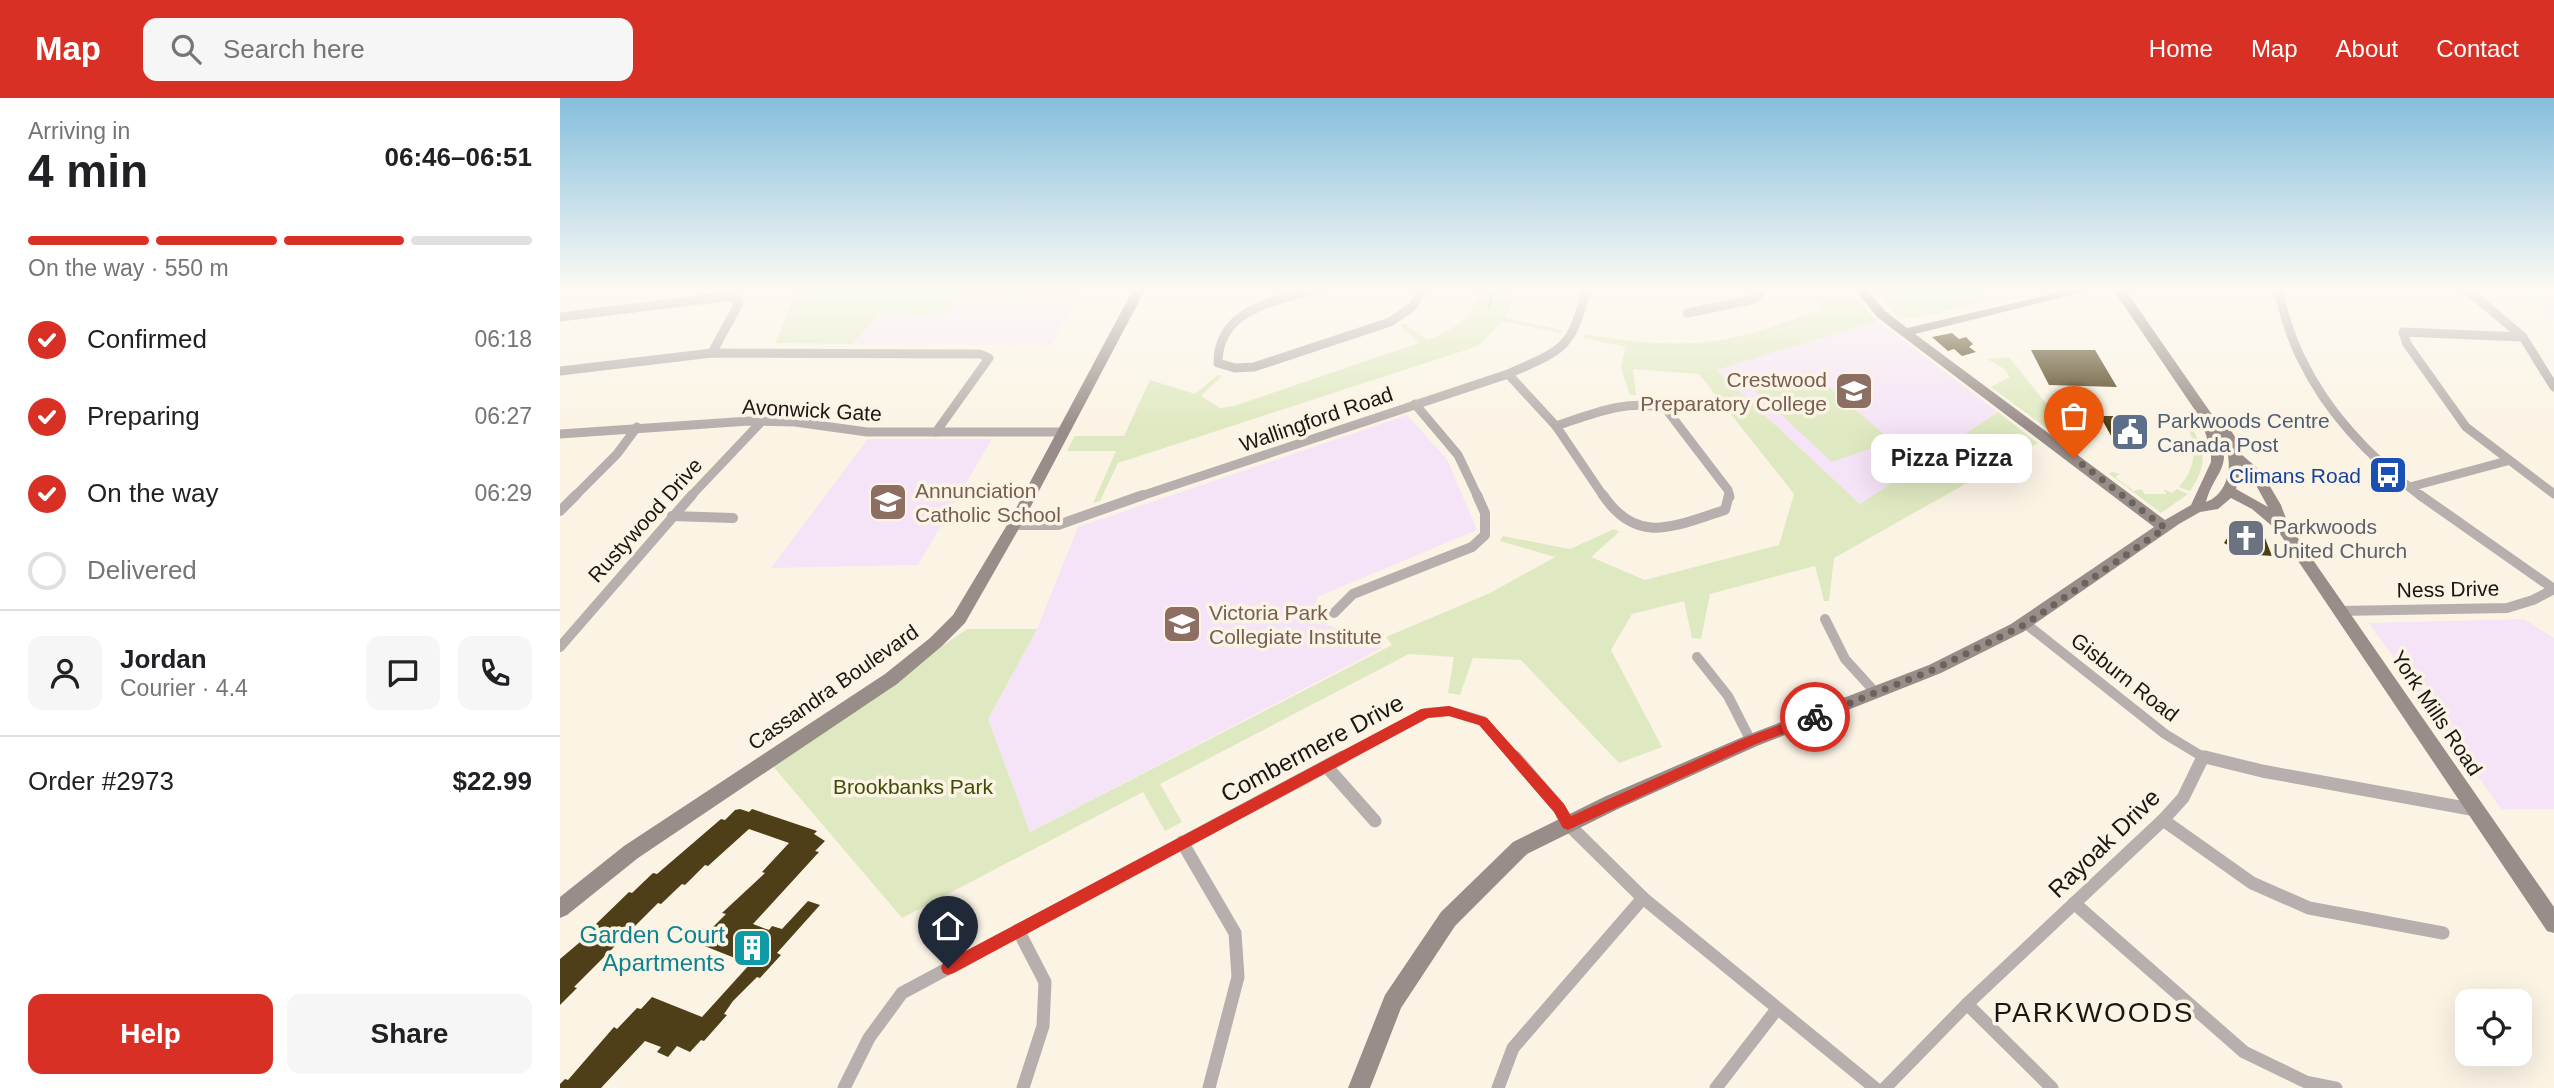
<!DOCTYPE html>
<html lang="en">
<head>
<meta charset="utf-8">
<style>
  body { margin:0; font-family:Arial,sans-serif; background:#f6f6f6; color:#202124; height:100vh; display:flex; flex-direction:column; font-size:26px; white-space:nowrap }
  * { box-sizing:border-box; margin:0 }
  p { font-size:23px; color:#757577 }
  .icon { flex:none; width:38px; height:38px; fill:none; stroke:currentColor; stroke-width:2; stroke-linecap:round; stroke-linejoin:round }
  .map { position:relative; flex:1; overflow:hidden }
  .details { display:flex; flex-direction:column; background:#fff; width:560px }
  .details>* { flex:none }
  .fabs { position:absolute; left:1895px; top:891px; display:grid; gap:14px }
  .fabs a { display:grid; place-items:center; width:77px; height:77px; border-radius:14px; background:#fff; box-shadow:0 7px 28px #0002; font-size:35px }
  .pin { position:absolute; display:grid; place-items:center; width:60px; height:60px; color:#fff; margin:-72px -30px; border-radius:50% 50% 50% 0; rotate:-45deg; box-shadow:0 0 7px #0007 }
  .pin .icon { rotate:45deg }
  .courier { position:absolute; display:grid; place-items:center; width:70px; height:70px; margin:-35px; border:5px solid #d93025; border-radius:50%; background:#fff; color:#222; box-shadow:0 2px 9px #0007 }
  .bubble { position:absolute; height:49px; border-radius:14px; background:#fff; box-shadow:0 7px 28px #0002; font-size:23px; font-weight:600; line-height:49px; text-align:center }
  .summary em { font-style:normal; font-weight:600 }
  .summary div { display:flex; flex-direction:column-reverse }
  .summary { display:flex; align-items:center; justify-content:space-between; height:119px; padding:0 28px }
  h1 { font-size:46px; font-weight:600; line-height:52px }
  .bar { display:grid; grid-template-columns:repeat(4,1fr); gap:10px 7px; align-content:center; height:84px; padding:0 28px }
  .bar i { height:9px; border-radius:5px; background:#e0e0e0 }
  .bar .active { background:#d93025 }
  .bar p { grid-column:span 4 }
  .line { display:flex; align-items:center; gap:18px; padding:0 28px; border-top:2px solid #e0e0e0 }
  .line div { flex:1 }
  .round { display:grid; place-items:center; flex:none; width:74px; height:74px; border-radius:14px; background:#f6f6f6 }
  ol { padding:0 28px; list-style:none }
  li { display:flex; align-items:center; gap:21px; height:77px }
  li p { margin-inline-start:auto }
  li .icon { padding:7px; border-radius:50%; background:#d93025; color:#fff; stroke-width:4 }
  li:last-child { color:#757577 }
  li i { width:38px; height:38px; border:4px solid #e0e0e0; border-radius:50% }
  .primary-button { display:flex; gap:14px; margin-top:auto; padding:14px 28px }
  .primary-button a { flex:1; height:80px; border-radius:14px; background:#d93025; color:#fff; font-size:28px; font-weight:600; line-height:80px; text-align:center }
  .primary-button a+a { background:#f6f6f6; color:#202124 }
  header { display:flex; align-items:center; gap:42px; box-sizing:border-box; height:98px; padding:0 35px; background:#d93025; color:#fff }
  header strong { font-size:33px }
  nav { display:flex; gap:38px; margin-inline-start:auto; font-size:24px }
  .search { width:490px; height:63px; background:#f6f6f6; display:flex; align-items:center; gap:18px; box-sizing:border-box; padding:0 24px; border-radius:14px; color:#757577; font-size:26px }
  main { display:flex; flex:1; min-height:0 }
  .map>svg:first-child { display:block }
</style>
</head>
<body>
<header>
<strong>Map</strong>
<div class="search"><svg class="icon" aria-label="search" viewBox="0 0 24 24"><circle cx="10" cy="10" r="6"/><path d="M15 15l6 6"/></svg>Search here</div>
<nav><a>Home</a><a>Map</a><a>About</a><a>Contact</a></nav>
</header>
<main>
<section class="details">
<div class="summary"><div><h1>4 min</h1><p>Arriving in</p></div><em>06:46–06:51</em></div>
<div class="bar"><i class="active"></i><i class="active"></i><i class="active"></i><i></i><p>On the way · 550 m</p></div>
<ol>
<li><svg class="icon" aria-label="check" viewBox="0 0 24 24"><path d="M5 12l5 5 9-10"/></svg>Confirmed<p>06:18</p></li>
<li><svg class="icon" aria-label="check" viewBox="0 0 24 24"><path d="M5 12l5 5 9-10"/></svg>Preparing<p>06:27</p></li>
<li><svg class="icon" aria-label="check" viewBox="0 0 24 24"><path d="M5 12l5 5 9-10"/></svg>On the way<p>06:29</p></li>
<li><i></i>Delivered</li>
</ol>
<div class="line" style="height:126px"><a class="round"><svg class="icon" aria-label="person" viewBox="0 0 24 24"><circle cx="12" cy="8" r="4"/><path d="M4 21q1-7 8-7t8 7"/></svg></a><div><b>Jordan</b><p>Courier · 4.4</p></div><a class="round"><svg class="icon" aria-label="chat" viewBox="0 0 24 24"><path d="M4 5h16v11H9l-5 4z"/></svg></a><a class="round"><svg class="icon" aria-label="phone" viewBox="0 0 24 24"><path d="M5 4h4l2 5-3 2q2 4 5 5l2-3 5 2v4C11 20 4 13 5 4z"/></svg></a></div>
<div class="line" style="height:91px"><div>Order #2973</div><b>$22.99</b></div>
<div class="primary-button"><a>Help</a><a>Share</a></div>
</section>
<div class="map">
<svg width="1994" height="990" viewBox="0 0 1994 990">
  <rect width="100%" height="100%" fill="#fbf4e5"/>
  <g fill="#f5e4f7">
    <polygon points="1960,190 1994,190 1994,221"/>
    <polygon points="519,198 491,247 292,246 320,215 354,215 359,208 412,199"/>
    <polygon points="1317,223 1438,314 1300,406 1156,272"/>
    <polygon points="847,317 887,361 917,432 757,499 756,522 822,550 470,734 428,621 477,531 518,429"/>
    <polygon points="308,341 432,341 358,467 211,470"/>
    <polygon points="1964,521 1994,540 1994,711 1941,711 1809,525"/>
  </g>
  <g fill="#dfe9c1">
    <polygon points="238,190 524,190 519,198 412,199 396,202 393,213 364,217 320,215 292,246 215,245"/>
    <path d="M918,190H956L946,220L1003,232L1000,235L942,223L918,248L558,365L540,403L533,405L556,353H507L515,338H564L590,282L635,296L658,277L662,278L641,298L660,310L674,308L859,245L840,227L844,225L867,242C893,233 915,220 918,190Z"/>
    <polygon points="1354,190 1419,190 1429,203 1350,221 1336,217 1315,194 1356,194"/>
    <path d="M1256,198H1294L1317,223L1156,272L1300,406L1438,314L1478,345L1274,460L1269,503H1264L1255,468L1150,496L1141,541L1132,540L1124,503L1072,516L1051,552L1102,649L1059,665L961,562L913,560L900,597L888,595L894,559L849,556L600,686L622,724L605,733L583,694L342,820L211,666L407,531H477L428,621L470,734L832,547L826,539L930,495L995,459L940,443L943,438L1010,451L1054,431L1059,434L1031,459L1085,482L1219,447L1234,396L1139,276L1073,271L1076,297H1070L1061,270L1065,249L1023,240L1025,236C1070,244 1121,250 1166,241C1198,235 1230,222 1261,212Z"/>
    <polygon points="1449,259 1496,318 1500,330 1492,334 1431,289 1450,279 1443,270 1427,261"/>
    <polygon points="1250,273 1332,343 1333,343 1272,364 1193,291"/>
    <path d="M1616,324L1629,326C1646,351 1648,367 1630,393L1619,389C1635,371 1638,351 1628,330L1619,329Z"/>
    <polygon points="1553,374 1560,376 1555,379 1574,393 1581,391 1585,396 1606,396 1604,391 1612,395 1617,391 1628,396 1601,415 1548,375"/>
  </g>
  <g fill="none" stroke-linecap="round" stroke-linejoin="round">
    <polyline stroke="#93cece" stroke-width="2.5" points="929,209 934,190"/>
  </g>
  <g fill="#4f3f18">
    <polygon points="1392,235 1399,241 1406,239 1413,246 1409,249 1416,254 1402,258 1394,251 1388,253 1372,239"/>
    <polygon points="1471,252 1535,252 1557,289 1489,287"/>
    <polygon points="1540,318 1573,318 1588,343 1554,343"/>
    <polygon points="1675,428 1703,435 1712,458 1685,456 1664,445"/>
    <polygon points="180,711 189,714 192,711 257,733 254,736 265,743 255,753 259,754 193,826 209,832 212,828 222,831 248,803 260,807 217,855 221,857 200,880 197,879 173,903 164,916 167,917 144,943 141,942 130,954 117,948 108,959 97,954 101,949 85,943 41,990 0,990 0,986 5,981 8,982 54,929 57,931 77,910 81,911 92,899 142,919 190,866 142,847 152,836 148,834 166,816 162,815 205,775 202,774 229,745 189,731 148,768 145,767 125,787 122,786 101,806 98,805 14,889 17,890 0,907 0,861 39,828 36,826 69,794 72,795 93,775 97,776 161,721 165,722 175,712"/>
  </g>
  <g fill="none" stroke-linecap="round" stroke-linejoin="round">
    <g stroke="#b7afad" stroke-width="9">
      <path d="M760,190C719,203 658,209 658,265L675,270L694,269L830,224L852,209L864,190"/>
      <path d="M1717,190C1724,214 1730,239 1742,262C1768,316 1814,363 1862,399"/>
      <polyline points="1905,190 1963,239 1994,289"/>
      <polyline points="1127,215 1195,201 1204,190"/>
      <polyline points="0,219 172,198 179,205 152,255"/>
      <polyline points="1963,239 1843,234 1847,246 1906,329 1994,396"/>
      <polyline points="0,273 152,255 420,256 429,260 376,334"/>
      <polyline points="948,276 996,328"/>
      <polyline points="855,306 898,357 918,399"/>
      <polyline points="996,328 1044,399"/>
      <path d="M996,328C1032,316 1068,300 1106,311L1168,392L1170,399"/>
      <polyline points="0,336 189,323 235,324 307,334 503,334"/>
      <polyline points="1850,389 1947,363"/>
      <polyline points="14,399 57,356 77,329"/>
      <polyline points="130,399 201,324"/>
      <path d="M578,399L948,276C1005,251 1011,251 1027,190"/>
    </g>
    <g stroke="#b7afad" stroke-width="10">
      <path d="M1043,397C1078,449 1116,427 1165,412L1169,397"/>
      <polyline points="1860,397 1994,491"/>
      <polyline points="0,413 16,397"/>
      <polyline points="112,418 173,420"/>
      <polyline points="454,427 498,427 583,397"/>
      <polyline points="1779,513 1947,510 1973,502 1994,491"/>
      <polyline points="774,515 793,496 912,449 925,437 925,415 917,397"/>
      <polyline points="1265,521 1285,561 1315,594"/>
      <polyline points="1466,526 1605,636 1643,659 1652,661"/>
      <polyline points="0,549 132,397"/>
      <polyline points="1137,559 1168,598 1191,643"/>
      <polyline points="780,661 866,615 889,613 923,623 956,661"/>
    </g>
    <g stroke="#b7afad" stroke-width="13">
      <polyline points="955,659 999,710 1008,726 1083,800 1315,990"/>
      <polyline points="1645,659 1702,673 1916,712"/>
      <polyline points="767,669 815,723"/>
      <polyline points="1603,722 1692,785 1749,810 1883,835"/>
      <polyline points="622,744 675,835 678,879 649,990"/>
      <polyline points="1514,805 1684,954 1746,984 1776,990"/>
      <polyline points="458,832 485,884 483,928 463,990"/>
      <polyline points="1407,906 1492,990"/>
      <polyline points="284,990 309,940 342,895 783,659"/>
      <polyline points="938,990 953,950 1083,800"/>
      <polyline points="1156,990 1217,911"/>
      <polyline points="1325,990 1407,906 1603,722 1623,700 1643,659"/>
    </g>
    <g fill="#998d8a" fill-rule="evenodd">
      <polygon points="574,190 586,190 461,427 405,525 382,548 337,586 78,760 7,817 0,820 0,799 64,748 325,576 370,540 393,517 447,427"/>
      <path d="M1294,190H1306L1325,213L1347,230L1518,190H1539L1355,236L1605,422L1631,407L1651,364V353L1641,321L1552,190H1564L1653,318L1670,331L1677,342L1682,357L1695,368L1708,385L1721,407L1728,426L1994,809V835L1987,833L1718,433L1692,411L1671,400L1658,411L1640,414L1619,426L1463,534L1381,575L1197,648L1058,711L967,756L895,828L841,910L810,990H788L825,897L881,814L953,744L1044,699L1185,638L1369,567L1451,526L1594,429L1317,219ZM1659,336C1675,357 1672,394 1646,404C1654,374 1673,371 1659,336ZM1682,371L1697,389L1708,409L1676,391Z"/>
    </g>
  </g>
  <linearGradient id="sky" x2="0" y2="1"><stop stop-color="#86bede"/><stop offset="0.58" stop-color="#fdfaf3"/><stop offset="1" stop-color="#fdfaf3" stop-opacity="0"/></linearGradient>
  <rect width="1994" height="329" fill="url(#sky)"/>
  <polygon fill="#d93025" points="889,608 927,620 1004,706 1011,718 1187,639 1255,614 1262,619 1260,622 1196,646 1008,732 1003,730 994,714 919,627 889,618 868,620 394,875 388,877 383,875 381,870 383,865 861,611"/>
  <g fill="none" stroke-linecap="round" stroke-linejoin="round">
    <polyline stroke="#69645c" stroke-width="7" stroke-dasharray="0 12.6" points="1255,619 1375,571 1466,526 1605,430 1514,360"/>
  </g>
  <defs>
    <symbol id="school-square" viewBox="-11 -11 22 22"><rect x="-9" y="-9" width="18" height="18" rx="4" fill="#8d6e63" stroke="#fbf4e5"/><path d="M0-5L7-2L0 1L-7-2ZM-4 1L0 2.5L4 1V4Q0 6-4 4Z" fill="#fff"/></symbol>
    <symbol id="civic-square" viewBox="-11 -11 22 22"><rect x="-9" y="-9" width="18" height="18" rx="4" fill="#5c6f8a" stroke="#fbf4e5"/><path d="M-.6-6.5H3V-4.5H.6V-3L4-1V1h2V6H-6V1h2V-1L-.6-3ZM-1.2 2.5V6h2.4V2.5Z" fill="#fff"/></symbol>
    <symbol id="bus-square" viewBox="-11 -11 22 22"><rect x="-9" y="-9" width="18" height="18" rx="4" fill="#1a4fb4" stroke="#fbf4e5"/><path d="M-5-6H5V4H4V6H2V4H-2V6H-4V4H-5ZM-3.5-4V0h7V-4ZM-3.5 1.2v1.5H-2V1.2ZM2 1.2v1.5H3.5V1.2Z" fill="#fff"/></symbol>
    <symbol id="church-square" viewBox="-11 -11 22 22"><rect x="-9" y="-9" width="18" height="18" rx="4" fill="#6b7280" stroke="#fbf4e5"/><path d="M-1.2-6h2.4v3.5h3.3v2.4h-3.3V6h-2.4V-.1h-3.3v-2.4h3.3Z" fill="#fff"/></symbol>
    <symbol id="building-square" viewBox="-11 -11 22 22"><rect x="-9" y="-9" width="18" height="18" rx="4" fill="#0f9aa8" stroke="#fbf4e5"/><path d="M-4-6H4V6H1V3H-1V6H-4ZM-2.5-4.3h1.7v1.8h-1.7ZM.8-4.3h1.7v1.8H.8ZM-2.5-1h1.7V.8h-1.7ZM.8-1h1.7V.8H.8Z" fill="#fff"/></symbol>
  </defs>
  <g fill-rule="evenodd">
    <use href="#school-square" x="1272" y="271" width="44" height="44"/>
    <use href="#civic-square" x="1548" y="312" width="44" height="44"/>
    <use href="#bus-square" x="1806" y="355" width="44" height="44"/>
    <use href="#school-square" x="306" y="382" width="44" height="44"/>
    <use href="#church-square" x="1664" y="418" width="44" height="44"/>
    <use href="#school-square" x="600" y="504" width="44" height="44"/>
    <use href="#building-square" x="170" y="828" width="44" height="44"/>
  </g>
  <g text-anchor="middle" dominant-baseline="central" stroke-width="7" stroke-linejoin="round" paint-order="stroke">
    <g font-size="21" fill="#785e54" stroke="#fbf4e5" text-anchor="start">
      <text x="1267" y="281" text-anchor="end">Crestwood<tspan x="1267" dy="24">Preparatory College</tspan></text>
      <text x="355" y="392">Annunciation<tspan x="355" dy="24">Catholic School</tspan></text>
      <text x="649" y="514">Victoria Park<tspan x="649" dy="24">Collegiate Institute</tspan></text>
    </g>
    <g font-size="21" fill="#1a1712" stroke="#fbf4e5">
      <text transform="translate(252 312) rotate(3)">Avonwick Gate</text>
      <text transform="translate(756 321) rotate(-19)">Wallingford Road</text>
      <text transform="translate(85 422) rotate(-48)">Rustywood Drive</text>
      <text transform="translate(1888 491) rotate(-1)">Ness Drive</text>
      <text transform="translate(1565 579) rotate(38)">Gisburn Road</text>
      <text transform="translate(273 589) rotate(-35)">Cassandra Boulevard</text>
      <text transform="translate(1877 615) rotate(56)">York Mills Road</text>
    </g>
    <g font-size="21" fill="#4e5e75" stroke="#fbf4e5" text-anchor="start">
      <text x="1597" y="322">Parkwoods Centre<tspan x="1597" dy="24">Canada Post</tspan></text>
    </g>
    <g font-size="21" fill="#164399" stroke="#fbf4e5" text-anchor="end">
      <text x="1801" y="377">Climans Road</text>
    </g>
    <g font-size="21" fill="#5b616d" stroke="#fbf4e5" text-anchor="start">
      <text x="1713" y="428">Parkwoods<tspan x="1713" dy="24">United Church</tspan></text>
    </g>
    <g font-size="21" fill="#414c03" stroke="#fbf4e5">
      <text x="353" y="688">Brookbanks Park</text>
    </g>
    <g font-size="24" fill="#1a1712" stroke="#fbf4e5">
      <text transform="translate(752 650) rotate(-28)">Combermere Drive</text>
      <text transform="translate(1544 745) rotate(-44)">Rayoak Drive</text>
    </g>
    <g font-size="24" fill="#0d838f" stroke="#fbf4e5" text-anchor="end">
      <text x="165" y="836">Garden Court<tspan x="165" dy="28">Apartments</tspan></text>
    </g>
    <g font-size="28" letter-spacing="2" fill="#1a1712" stroke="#fbf4e5">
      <text x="1534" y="914">PARKWOODS</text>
    </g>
  </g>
</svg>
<div class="fabs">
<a><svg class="icon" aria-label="locate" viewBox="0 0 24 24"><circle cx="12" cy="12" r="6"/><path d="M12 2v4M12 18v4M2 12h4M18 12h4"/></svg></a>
</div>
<div class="pin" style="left:1514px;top:360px;background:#ea580c"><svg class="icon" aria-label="bag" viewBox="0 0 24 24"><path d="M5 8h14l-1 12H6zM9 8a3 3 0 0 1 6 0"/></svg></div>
<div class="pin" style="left:388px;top:870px;background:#1f2937"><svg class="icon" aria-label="home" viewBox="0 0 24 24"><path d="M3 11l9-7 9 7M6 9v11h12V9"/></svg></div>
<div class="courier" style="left:1255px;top:619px"><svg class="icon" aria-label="bike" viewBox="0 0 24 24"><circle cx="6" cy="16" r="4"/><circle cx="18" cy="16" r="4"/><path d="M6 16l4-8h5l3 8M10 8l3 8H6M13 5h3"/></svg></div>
<div class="bubble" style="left:1311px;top:336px;width:161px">Pizza Pizza</div>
</div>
</main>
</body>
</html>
